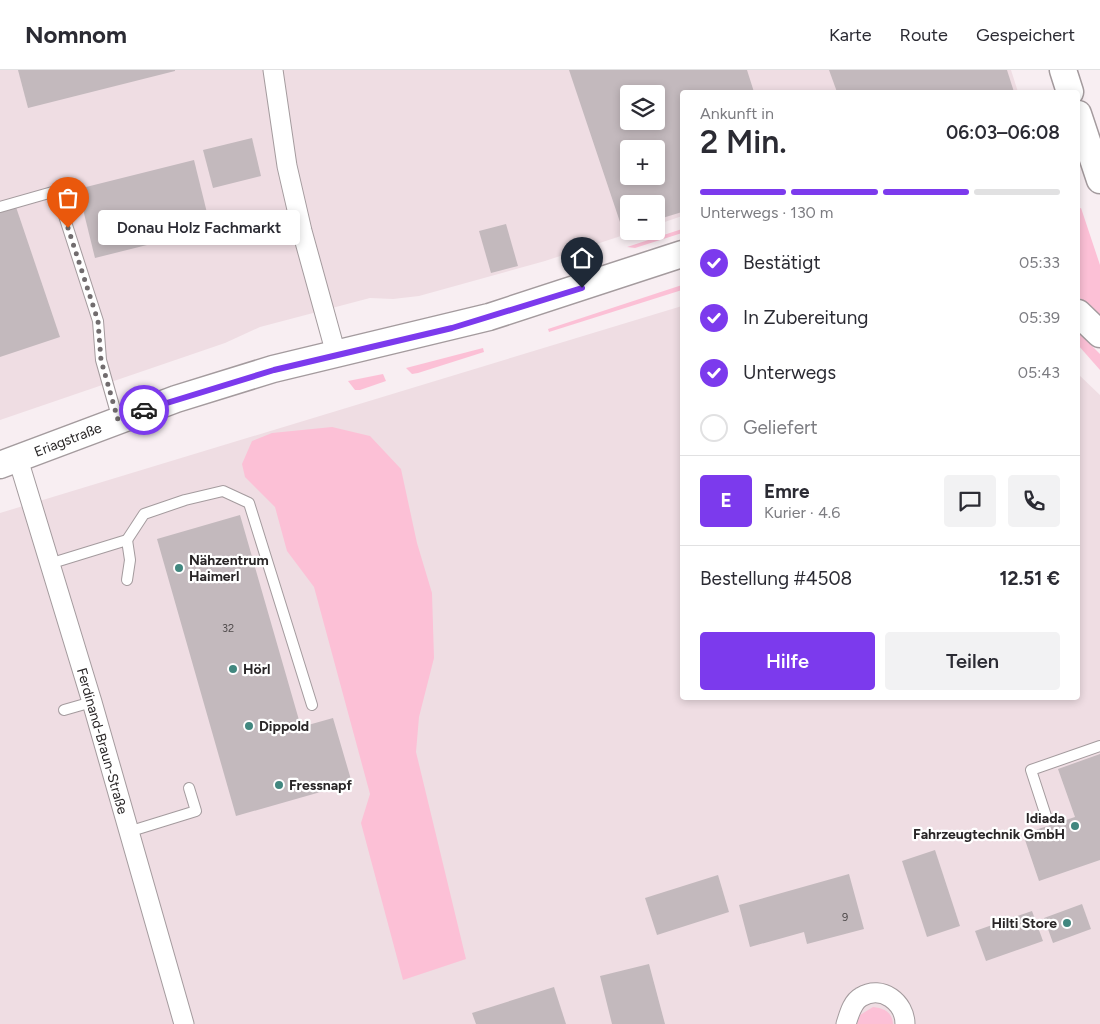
<!DOCTYPE html>
<html lang="de">
<head>
<meta charset="utf-8">
<style>
  body { margin:0; font-family:Figtree,sans-serif; background:#f2f2f3; color:#2b2b33; height:100vh; display:flex; flex-direction:column; font-size:19px; white-space:nowrap }
  * { box-sizing:border-box; margin:0 }
  p { font-size:16px; color:#7c7c81 }
  .icon { flex:none; width:28px; height:28px; fill:none; stroke:currentColor; stroke-width:2; stroke-linecap:round; stroke-linejoin:round }
  .map { position:relative; flex:1; overflow:hidden }
  .sheet { position:absolute; left:680px; top:20px; width:400px; height:610px; display:flex; flex-direction:column; background:#fff; border-radius:5px; box-shadow:0 2px 8px #0003 }
  .sheet>* { flex:none }
  .buttons { position:absolute; left:620px; top:15px; display:grid; gap:10px }
  .buttons a { display:grid; place-items:center; width:45px; height:45px; border-radius:5px; background:#fff; box-shadow:0 2px 8px #0003; font-size:25px }
  .pin { position:absolute; display:grid; place-items:center; width:42px; height:42px; color:#fff; margin:-51px -21px; border-radius:50% 50% 50% 0; rotate:-45deg; box-shadow:0 0 5px #0007 }
  .pin .icon { rotate:45deg }
  .courier { position:absolute; display:grid; place-items:center; width:50px; height:50px; margin:-25px; border:4px solid #7c3aed; border-radius:50%; background:#fff; color:#222; box-shadow:0 1px 6px #0007 }
  .bubble { position:absolute; height:35px; border-radius:5px; background:#fff; box-shadow:0 2px 8px #0003; font-size:16px; font-weight:600; line-height:35px; text-align:center }
  .overview em { font-style:normal; font-weight:600 }
  .overview div { display:flex; flex-direction:column-reverse }
  .overview { display:flex; align-items:center; justify-content:space-between; height:85px; padding:0 20px }
  h1 { font-size:32px; font-weight:600; line-height:38px }
  .bar { display:grid; grid-template-columns:repeat(4,1fr); gap:8px 5px; align-content:center; height:60px; padding:0 20px }
  .bar i { height:6px; border-radius:4px; background:#e1e1e2 }
  .bar .current { background:#7c3aed }
  .bar p { grid-column:span 4 }
  .line { display:flex; align-items:center; gap:12px; padding:0 20px; border-top:1px solid #e1e1e2 }
  .line div { flex:1 }
  .round { display:grid; place-items:center; flex:none; width:52px; height:52px; border-radius:5px; background:#f2f2f3 }
  ol { padding:0 20px; list-style:none }
  li { display:flex; align-items:center; gap:15px; height:55px }
  li p { margin-inline-start:auto }
  li .icon { padding:5px; border-radius:50%; background:#7c3aed; color:#fff; stroke-width:4 }
  li:last-child { color:#7c7c81 }
  li i { width:28px; height:28px; border:2px solid #e1e1e2; border-radius:50% }
  .action { display:flex; gap:10px; margin-top:auto; padding:10px 20px }
  .action a { flex:1; height:58px; border-radius:5px; background:#7c3aed; color:#fff; font-size:20px; font-weight:600; line-height:58px; text-align:center }
  .action a+a { background:#f2f2f3; color:#2b2b33 }
  header { display:flex; align-items:center; gap:30px; box-sizing:border-box; height:70px; padding:0 25px; background:#fff; border-bottom:1px solid #e1e1e2 }
  header strong { font-size:24px }
  nav { display:flex; gap:28px; margin-inline-start:auto; font-size:18px }
  .map>svg:first-child { display:block }
</style>
</head>
<body>
<header>
<strong>Nomnom</strong>
<nav><a>Karte</a><a>Route</a><a>Gespeichert</a></nav>
</header>
<div class="map">
<svg width="1100" height="954" viewBox="0 0 1100 954">
  <rect width="100%" height="100%" fill="#f8eef2"/>
  <g fill="#efdde3" fill-rule="evenodd">
    <path d="M0,0H1011L1018,22H682V146L656,155V134H629V161H636L545,191L419,226L393,229L370,228L260,257L225,273L0,350ZM629,24H656V51H629ZM629,79H656V106H629Z"/>
    <polygon points="682,236 682,628 1078,628 1078,304 1100,325 1100,954 0,954 0,443"/>
  </g>
  <g fill="#fcc0d6">
    <polygon points="1081,138 1100,195 1100,249 1078,226 1078,139"/>
    <polygon points="682,159 682,163 635,178 627,177"/>
    <polygon points="682,215 682,220 549,262 548,259"/>
    <polygon points="1078,262 1100,284 1100,300 1078,275"/>
    <polygon points="483,278 484,282 418,303 412,304 406,298"/>
    <polygon points="383,304 386,311 360,320 355,320 348,311"/>
    <polygon points="332,357 370,366 401,399 417,473 432,523 434,588 419,647 416,682 466,889 403,910 361,753 370,724 314,517 287,481 275,437 245,407 242,394 252,371 272,363"/>
    <path d="M873,937C884,938 892,942 893,954H857L860,945Z"/>
  </g>
  <g fill="#c3b9bd" fill-rule="evenodd">
    <polygon points="18,0 175,0 175,1 28,38"/>
    <path d="M569,0H747L754,22H682V142L656,150V134H629V159L623,161ZM629,24H656V51H629ZM629,79H656V106H629Z"/>
    <polygon points="829,0 1007,0 1014,22 837,22"/>
    <polygon points="252,68 261,106 213,118 203,80"/>
    <polygon points="194,90 211,159 95,188 78,119"/>
    <polygon points="16,137 60,267 0,287 0,142"/>
    <polygon points="506,154 518,196 491,203 479,161"/>
    <polygon points="240,445 301,657 333,648 352,713 236,746 157,469"/>
    <polygon points="1100,684 1100,790 1039,811 1023,764 1075,747 1058,699"/>
    <polygon points="935,780 960,856 927,867 902,791"/>
    <polygon points="849,804 864,859 807,874 804,862 750,877 739,835"/>
    <polygon points="718,805 729,842 657,865 645,828"/>
    <polygon points="1082,834 1091,859 1053,873 1044,848"/>
    <polygon points="1032,841 1043,871 986,891 975,861"/>
    <polygon points="649,894 665,954 612,954 600,906"/>
    <polygon points="554,917 566,954 476,954 472,943"/>
  </g>
  <g fill="none" stroke-linecap="round" stroke-linejoin="round">
    <defs>
      <g id="lane">
        <polyline points="0,137 56,121 98,251 101,290 118,350"/>
        <polyline points="127,470 144,444 185,430 223,421 249,433 312,635"/>
        <polyline points="49,494 127,470 130,490 127,510"/>
        <polyline points="64,640 92,632"/>
        <polyline points="1046,746 1031,700 1100,676"/>
        <polyline points="128,762 196,741 189,718"/>
      </g>
      <g id="street">
        <polyline points="273,0 287,96 302,161 336,284"/>
        <polyline points="18,389 92,632 184,954"/>
        <path d="M846,954C849,945 852,932 861,927C882,914 905,933 905,954"/>
      </g>
      <g id="secondary">
        <polyline points="1063,0 1070,22"/>
        <polyline points="1078,44 1100,110"/>
        <polyline points="1078,243 1100,264"/>
        <polyline points="0,395 176,329 273,299 489,247 682,184"/>
      </g>
    </defs>
    <use href="#lane" stroke="#a49b9e" stroke-width="12"/>
    <use href="#street" stroke="#a49b9e" stroke-width="21"/>
    <use href="#secondary" stroke="#a49b9e" stroke-width="29"/>
    <use href="#lane" stroke="#fff" stroke-width="10"/>
    <use href="#street" stroke="#fff" stroke-width="19"/>
    <use href="#secondary" stroke="#fff" stroke-width="26"/>
  </g>
  <g fill="none" stroke-linecap="round" stroke-linejoin="round">
    <polyline stroke="#716c6e" stroke-width="5" stroke-dasharray="0 9" points="68,158 98,251 101,290 118,350 144,340"/>
    <polyline stroke="#7c3aed" stroke-width="6" points="144,340 274,300 452,258 582,218"/>
  </g>
  <g fill="#41877f" stroke="#fff" stroke-width="2">
    <circle cx="179" cy="498" r="5"/>
    <circle cx="233" cy="599" r="5"/>
    <circle cx="249" cy="656" r="5"/>
    <circle cx="279" cy="715" r="5"/>
    <circle cx="1075" cy="756" r="5"/>
    <circle cx="1067" cy="853" r="5"/>
  </g>
  <g text-anchor="middle" dominant-baseline="central" stroke-width="4.5" stroke-linejoin="round" paint-order="stroke">
    <g font-size="11" fill="#504b4c">
      <text x="228" y="558">32</text>
      <text x="845" y="847">9</text>
    </g>
    <g font-size="14" fill="#292627" stroke="#fff">
      <text transform="translate(68 370) rotate(-21)">Eriagstraße</text>
      <text transform="translate(102 671) rotate(74)">Ferdinand-Braun-Straße</text>
    </g>
    <g font-size="14" font-weight="bold" fill="#292627" stroke="#fff" text-anchor="start">
      <text x="189" y="490">Nähzentrum<tspan x="189" dy="16">Haimerl</tspan></text>
      <text x="243" y="599">Hörl</text>
      <text x="259" y="656">Dippold</text>
      <text x="289" y="715">Fressnapf</text>
      <text x="1065" y="748" text-anchor="end">Idiada<tspan x="1065" dy="16">Fahrzeugtechnik GmbH</tspan></text>
      <text x="1057" y="853" text-anchor="end">Hilti Store</text>
    </g>
  </g>
</svg>
<div class="buttons">
<a><svg class="icon" aria-label="layers" viewBox="0 0 24 24"><path d="M12 4l9 5-9 5-9-5zM3 14l9 5 9-5"/></svg></a>
<a>+</a>
<a>−</a>
</div>
<div class="pin" style="left:68px;top:158px;background:#ea580c"><svg class="icon" aria-label="bag" viewBox="0 0 24 24"><path d="M5 8h14l-1 12H6zM9 8a3 3 0 0 1 6 0"/></svg></div>
<div class="pin" style="left:582px;top:218px;background:#1f2937"><svg class="icon" aria-label="home" viewBox="0 0 24 24"><path d="M3 11l9-7 9 7M6 9v11h12V9"/></svg></div>
<div class="courier" style="left:144px;top:340px"><svg class="icon" aria-label="car" viewBox="0 0 24 24"><path d="M5 17H2v-5l4-1 3-4h7l3 4 3 1v5h-3M9 17h6M6 11h13"/><circle cx="7" cy="17" r="2"/><circle cx="17" cy="17" r="2"/></svg></div>
<div class="bubble" style="left:98px;top:140px;width:202px">Donau Holz Fachmarkt</div>
<section class="sheet">
<div class="overview"><div><h1>2 Min.</h1><p>Ankunft in</p></div><em>06:03–06:08</em></div>
<div class="bar"><i class="current"></i><i class="current"></i><i class="current"></i><i></i><p>Unterwegs · 130 m</p></div>
<ol>
<li><svg class="icon" aria-label="check" viewBox="0 0 24 24"><path d="M5 12l5 5 9-10"/></svg>Bestätigt<p>05:33</p></li>
<li><svg class="icon" aria-label="check" viewBox="0 0 24 24"><path d="M5 12l5 5 9-10"/></svg>In Zubereitung<p>05:39</p></li>
<li><svg class="icon" aria-label="check" viewBox="0 0 24 24"><path d="M5 12l5 5 9-10"/></svg>Unterwegs<p>05:43</p></li>
<li><i></i>Geliefert</li>
</ol>
<div class="line" style="height:90px"><b class="round" style="background:#7c3aed;color:#fff">E</b><div><b>Emre</b><p>Kurier · 4.6</p></div><a class="round"><svg class="icon" aria-label="chat" viewBox="0 0 24 24"><path d="M4 5h16v11H9l-5 4z"/></svg></a><a class="round"><svg class="icon" aria-label="phone" viewBox="0 0 24 24"><path d="M5 4h4l2 5-3 2q2 4 5 5l2-3 5 2v4C11 20 4 13 5 4z"/></svg></a></div>
<div class="line" style="height:65px"><div>Bestellung #4508</div><b>12.51 €</b></div>
<div class="action"><a>Hilfe</a><a>Teilen</a></div>
</section>
</div>
</body>
</html>
